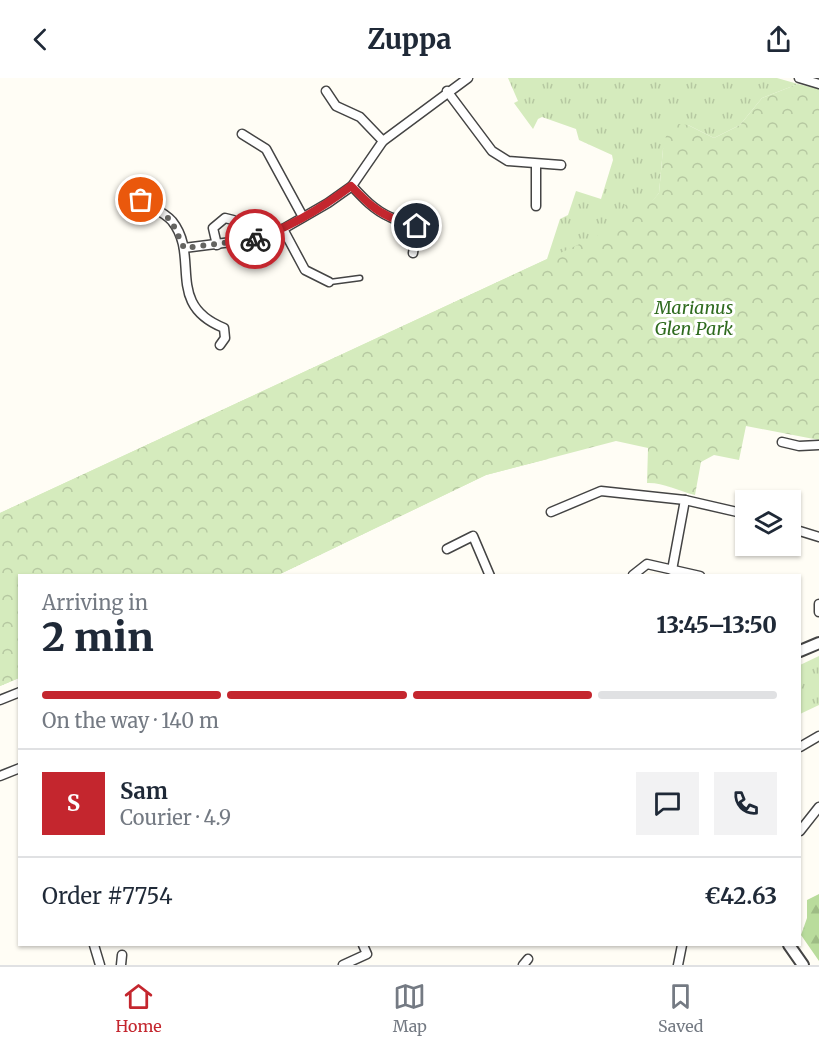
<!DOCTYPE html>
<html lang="en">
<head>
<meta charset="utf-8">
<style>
  body { margin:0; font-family:Merriweather,serif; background:#f2f2f3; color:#1f2937; height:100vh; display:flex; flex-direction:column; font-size:22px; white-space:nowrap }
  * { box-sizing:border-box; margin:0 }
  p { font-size:20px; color:#747a83 }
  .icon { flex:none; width:33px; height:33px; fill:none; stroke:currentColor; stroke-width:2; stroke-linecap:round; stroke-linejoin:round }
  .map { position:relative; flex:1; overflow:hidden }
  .side { position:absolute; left:18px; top:496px; width:783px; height:372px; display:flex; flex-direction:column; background:#fff; border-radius:0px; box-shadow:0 2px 4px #0004 }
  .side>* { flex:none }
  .tools { position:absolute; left:735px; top:412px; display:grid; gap:12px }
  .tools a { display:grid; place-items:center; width:66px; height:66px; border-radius:0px; background:#fff; box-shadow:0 2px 4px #0004; font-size:30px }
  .pin { position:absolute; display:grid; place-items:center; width:51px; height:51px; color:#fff; margin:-26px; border:3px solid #fff; border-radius:50%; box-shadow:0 2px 6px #0007 }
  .courier { position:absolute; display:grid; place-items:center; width:60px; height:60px; margin:-30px; border:4px solid #c4262e; border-radius:50%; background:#fff; color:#222; box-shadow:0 2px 8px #0007 }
  .summary em { font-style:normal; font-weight:800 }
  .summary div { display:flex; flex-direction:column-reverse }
  .summary { display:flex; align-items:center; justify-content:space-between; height:102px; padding:0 24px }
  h1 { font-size:39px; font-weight:800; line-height:45px }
  .bar { display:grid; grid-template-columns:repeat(4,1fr); gap:9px 6px; align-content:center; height:72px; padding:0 24px }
  .bar i { height:8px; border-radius:4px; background:#e0e1e3 }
  .bar .selected { background:#c4262e }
  .bar p { grid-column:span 4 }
  .line { display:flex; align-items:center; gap:15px; padding:0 24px; border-top:2px solid #e0e1e3 }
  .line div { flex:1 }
  .round { display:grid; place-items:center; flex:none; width:63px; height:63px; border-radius:0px; background:#f2f2f3 }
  header { display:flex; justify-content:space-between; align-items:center; height:78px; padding:0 24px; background:#fff; font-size:27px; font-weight:800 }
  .menu { display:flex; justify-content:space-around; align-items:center; height:84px; border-top:2px solid #e0e1e3; background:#fff; font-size:16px; color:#747a83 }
  .menu a { display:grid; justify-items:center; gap:3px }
  .menu .selected { color:#c4262e }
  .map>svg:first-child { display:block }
</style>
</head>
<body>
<header><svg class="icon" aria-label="back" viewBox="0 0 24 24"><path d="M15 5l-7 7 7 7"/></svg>Zuppa<svg class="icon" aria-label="share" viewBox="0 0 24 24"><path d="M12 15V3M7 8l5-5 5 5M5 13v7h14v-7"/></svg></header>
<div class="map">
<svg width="819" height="887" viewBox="0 0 819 887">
  <defs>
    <pattern id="grass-tufts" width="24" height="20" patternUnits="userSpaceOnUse" patternTransform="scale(1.5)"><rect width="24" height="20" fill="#d5ebbd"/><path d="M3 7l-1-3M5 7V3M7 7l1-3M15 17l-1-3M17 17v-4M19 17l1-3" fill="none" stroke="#b6c8a1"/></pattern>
    <pattern id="forest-firs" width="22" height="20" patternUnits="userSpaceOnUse" patternTransform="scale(1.5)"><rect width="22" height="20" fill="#b9dc9c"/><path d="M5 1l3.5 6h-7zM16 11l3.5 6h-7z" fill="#9ebc85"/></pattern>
    <pattern id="park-crowns" width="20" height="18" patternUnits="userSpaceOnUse" patternTransform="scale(1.5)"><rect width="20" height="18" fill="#d5ebbd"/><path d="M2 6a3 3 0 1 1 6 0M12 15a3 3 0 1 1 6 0" fill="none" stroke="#b6c8a1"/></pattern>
  </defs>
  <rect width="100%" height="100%" fill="#fffdf5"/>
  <g fill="url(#grass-tufts)">
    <polygon points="508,0 777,0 798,6 762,20 740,47 714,60 688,47 663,71 659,115 647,130 548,381 486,397 276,498 20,498 19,600 0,608 0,435 547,181 560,141 568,137 576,113 601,121 613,82 612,77 579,62 576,51 542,39 538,41 533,51 514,25 518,23"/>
    <polygon points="819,578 819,627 800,636 800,587"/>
  </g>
  <polygon fill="url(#forest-firs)" points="819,816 819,883 801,857 807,840 807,822"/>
  <path fill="url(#park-crowns)" d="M798,6L819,11V362L746,348L739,382L714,377L701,384L695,417C679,413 661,404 647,405L648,370L616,363L486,397L276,498H20L19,600L0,608V435L612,151L626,126L646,130L659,115L663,71L669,45L688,47L714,60L740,47L762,20Z"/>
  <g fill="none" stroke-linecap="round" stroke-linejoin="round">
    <defs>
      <polyline id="service" points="330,204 360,200"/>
      <g id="minor">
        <polyline points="799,0 819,6"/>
        <polyline points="326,13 336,28 360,39 383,63"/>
        <polyline points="447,13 492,73 508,83 561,87"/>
        <polyline points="242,56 266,71 303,139"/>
        <polyline points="536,87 536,128"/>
        <path d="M352,108C363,120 374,132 390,139C400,144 408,142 417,149L413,175"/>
        <path d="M141,122C150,128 165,135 172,143C201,179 164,226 224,250L225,260L220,267"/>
        <polyline points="283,151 305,192 329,204"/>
        <polyline points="217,167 213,150 225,140 233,142 255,161"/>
        <polyline points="184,170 255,161 283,151 328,125 352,108 383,63 468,0"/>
        <polyline points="782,364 799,368 819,367"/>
        <polyline points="551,434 601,413 685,422 746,436"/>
        <polyline points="790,450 819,459"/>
        <polyline points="447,471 473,458 490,498"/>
        <polyline points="672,492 685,422"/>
        <polyline points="633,497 647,486 700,498"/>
        <polyline points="819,526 819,534"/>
        <polyline points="0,622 20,614"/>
        <polyline points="800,669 819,658"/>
        <polyline points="0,698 20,690"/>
        <polyline points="800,753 819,729"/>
        <polyline points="94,867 100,887"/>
        <polyline points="121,887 122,877"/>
        <polyline points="343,887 367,876 363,867"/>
        <polyline points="523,887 528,881"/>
        <polyline points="678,887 682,867"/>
      </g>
      <g id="tertiary">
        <polyline points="800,573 819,565"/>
        <polyline points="789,867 803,887"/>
      </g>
    </defs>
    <use href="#service" stroke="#444" stroke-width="7"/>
    <use href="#minor" stroke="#444" stroke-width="11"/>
    <use href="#tertiary" stroke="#444" stroke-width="14"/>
    <use href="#service" stroke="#fff" stroke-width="4"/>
    <use href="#minor" stroke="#fff" stroke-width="8"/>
    <use href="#tertiary" stroke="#fff" stroke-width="10"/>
  </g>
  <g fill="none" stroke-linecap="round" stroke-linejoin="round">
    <polyline stroke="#646461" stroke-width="6" stroke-dasharray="0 10.8" points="141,122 171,142 184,170 255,161"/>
    <path stroke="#c4262e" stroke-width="8" d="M255,161C291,149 322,130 351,108C363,120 374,132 390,139C399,144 408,142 417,148"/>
  </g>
  <g text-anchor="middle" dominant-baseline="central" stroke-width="6" stroke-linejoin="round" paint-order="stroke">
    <g font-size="18" font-style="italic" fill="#2f6b1f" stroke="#fff">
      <text x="694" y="229">Marianus<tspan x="694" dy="21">Glen Park</tspan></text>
    </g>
  </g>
</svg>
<div class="tools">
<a><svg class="icon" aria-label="layers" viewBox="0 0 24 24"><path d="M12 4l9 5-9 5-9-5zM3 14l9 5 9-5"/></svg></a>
</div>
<div class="pin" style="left:141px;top:122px;background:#ea580c"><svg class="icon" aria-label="bag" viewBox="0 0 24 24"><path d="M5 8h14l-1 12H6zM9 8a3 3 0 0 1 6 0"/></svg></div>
<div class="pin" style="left:417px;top:148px;background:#1f2937"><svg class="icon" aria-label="home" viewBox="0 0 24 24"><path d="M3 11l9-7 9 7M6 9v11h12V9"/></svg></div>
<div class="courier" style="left:255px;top:161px"><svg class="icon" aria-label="bike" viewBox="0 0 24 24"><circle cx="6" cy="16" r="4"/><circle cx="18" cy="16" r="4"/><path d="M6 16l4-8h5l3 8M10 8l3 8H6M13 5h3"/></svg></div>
<section class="side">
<div class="summary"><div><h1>2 min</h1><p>Arriving in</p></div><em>13:45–13:50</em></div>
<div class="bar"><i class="selected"></i><i class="selected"></i><i class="selected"></i><i></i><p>On the way · 140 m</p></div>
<div class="line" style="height:108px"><b class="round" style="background:#c4262e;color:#fff">S</b><div><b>Sam</b><p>Courier · 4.9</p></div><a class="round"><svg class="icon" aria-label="chat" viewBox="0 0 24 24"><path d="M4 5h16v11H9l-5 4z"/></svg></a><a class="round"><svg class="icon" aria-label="phone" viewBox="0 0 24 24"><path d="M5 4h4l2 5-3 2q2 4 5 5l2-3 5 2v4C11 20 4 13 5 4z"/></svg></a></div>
<div class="line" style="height:78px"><div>Order #7754</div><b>€42.63</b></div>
</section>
</div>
<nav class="menu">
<a class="selected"><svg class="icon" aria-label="home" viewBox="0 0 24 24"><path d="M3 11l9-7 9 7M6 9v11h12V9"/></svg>Home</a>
<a><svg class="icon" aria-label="map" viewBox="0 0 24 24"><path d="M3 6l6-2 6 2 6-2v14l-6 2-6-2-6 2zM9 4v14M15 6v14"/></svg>Map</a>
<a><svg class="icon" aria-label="saved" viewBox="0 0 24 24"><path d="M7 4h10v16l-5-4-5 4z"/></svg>Saved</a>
</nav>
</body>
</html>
